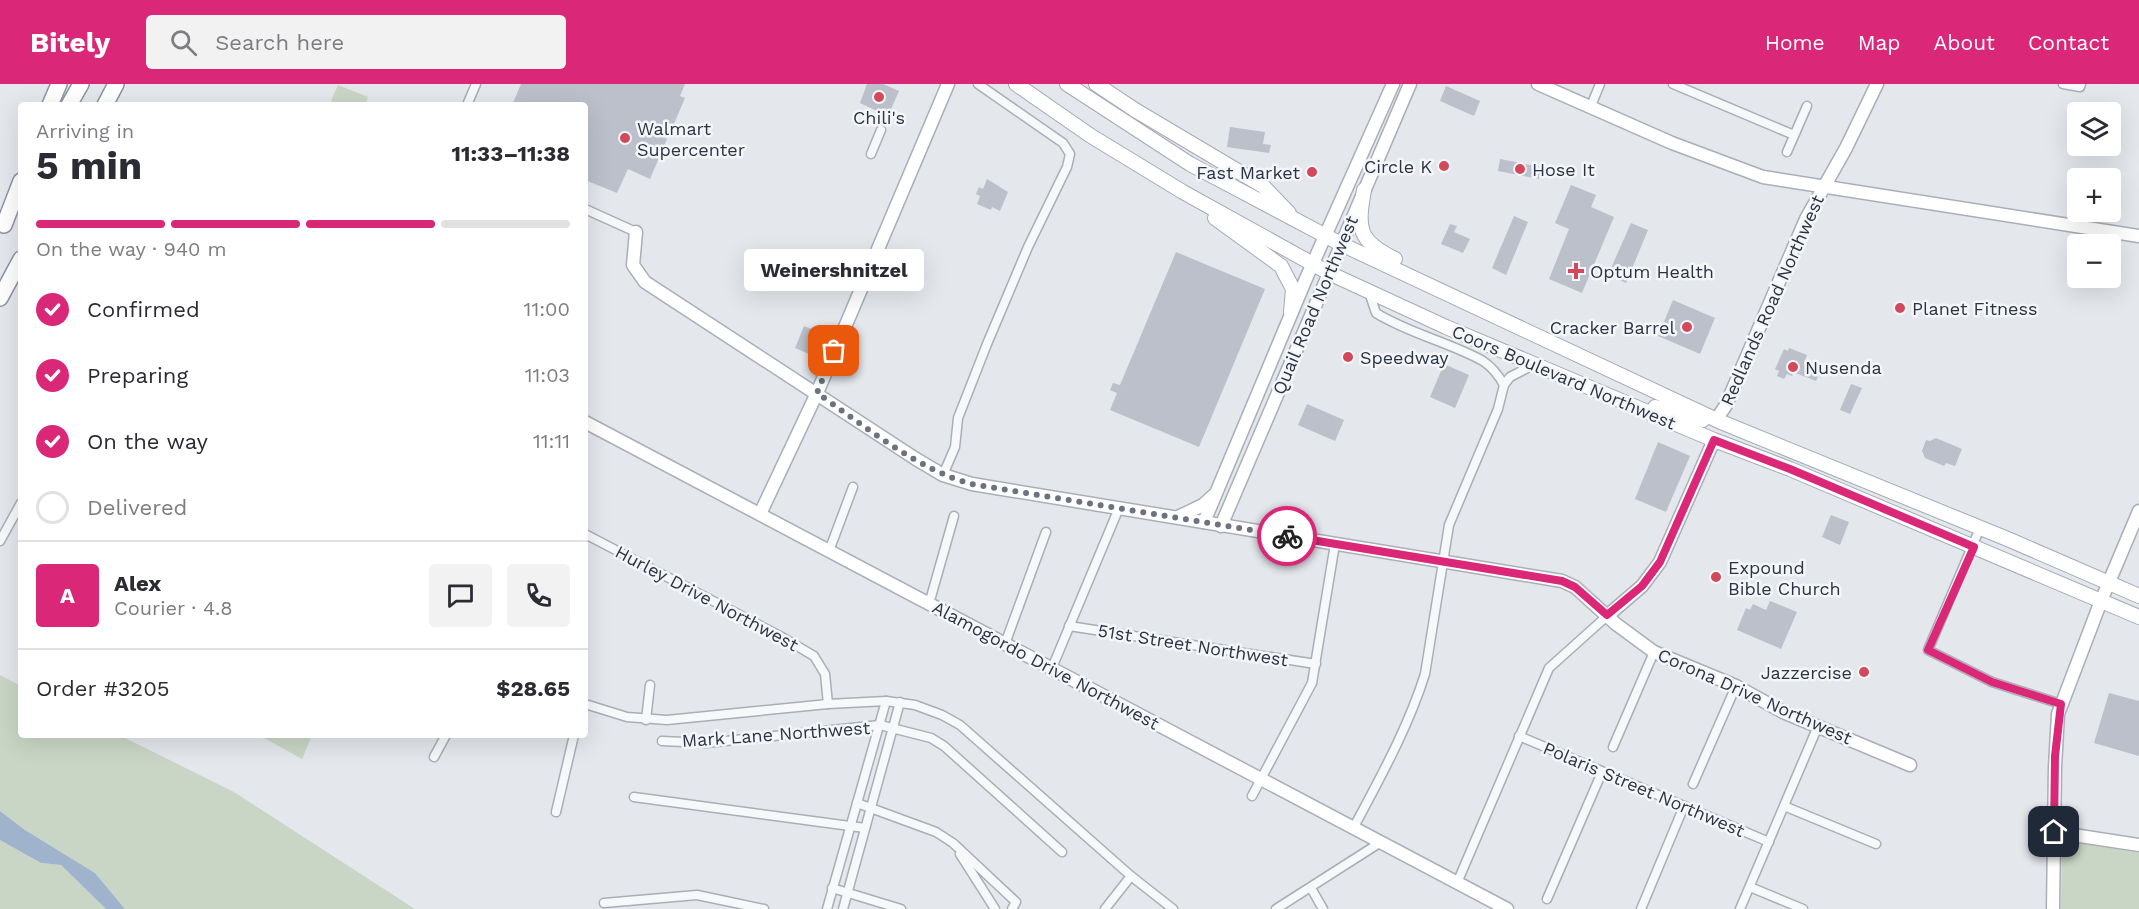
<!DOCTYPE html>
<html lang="en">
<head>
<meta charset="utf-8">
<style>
  body { margin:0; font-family:"Work Sans",sans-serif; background:#f2f2f3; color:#2b2b33; height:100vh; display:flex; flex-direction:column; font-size:22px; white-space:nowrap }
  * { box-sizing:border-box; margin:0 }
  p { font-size:20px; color:#7c7c81 }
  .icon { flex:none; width:33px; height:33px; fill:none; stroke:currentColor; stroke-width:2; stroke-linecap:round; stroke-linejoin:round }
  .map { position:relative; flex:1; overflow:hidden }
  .side { position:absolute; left:18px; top:18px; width:570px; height:636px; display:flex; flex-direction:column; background:#fff; border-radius:6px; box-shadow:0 6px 24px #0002 }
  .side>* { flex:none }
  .controls { position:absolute; left:2067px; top:18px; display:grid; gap:12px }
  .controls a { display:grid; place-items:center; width:54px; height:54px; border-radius:6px; background:#fff; box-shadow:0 6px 24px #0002; font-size:30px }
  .pin { position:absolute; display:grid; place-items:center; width:51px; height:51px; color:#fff; margin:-26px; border-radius:12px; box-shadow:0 3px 9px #0006 }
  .courier { position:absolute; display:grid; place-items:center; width:60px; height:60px; margin:-30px; border:4px solid #db2777; border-radius:50%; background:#fff; color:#222; box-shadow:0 2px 8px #0007 }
  .bubble { position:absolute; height:42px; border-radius:6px; background:#fff; box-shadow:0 6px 24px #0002; font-size:20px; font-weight:700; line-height:42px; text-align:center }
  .headline em { font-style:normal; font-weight:700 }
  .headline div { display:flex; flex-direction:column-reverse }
  .headline { display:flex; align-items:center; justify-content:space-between; height:102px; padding:0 18px }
  h1 { font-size:39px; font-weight:700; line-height:45px }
  .bar { display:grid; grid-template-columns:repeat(4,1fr); gap:9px 6px; align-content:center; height:72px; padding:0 18px }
  .bar i { height:8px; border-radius:4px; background:#e1e1e2 }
  .bar .active { background:#db2777 }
  .bar p { grid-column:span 4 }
  .line { display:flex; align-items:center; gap:15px; padding:0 18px; border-top:2px solid #e1e1e2 }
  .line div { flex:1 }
  .round { display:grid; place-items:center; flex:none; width:63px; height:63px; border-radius:6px; background:#f2f2f3 }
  ol { padding:0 18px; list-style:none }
  li { display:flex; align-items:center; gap:18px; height:66px }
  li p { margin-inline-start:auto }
  li .icon { padding:6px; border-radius:50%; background:#db2777; color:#fff; stroke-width:4 }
  li:last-child { color:#7c7c81 }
  li i { width:33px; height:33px; border:3px solid #e1e1e2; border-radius:50% }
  header { display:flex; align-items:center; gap:36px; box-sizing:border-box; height:84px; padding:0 30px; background:#db2777; color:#fff }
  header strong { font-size:28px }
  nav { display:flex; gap:33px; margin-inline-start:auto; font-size:21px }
  .search { width:420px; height:54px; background:#f2f2f3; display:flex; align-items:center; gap:15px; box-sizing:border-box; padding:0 21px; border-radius:6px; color:#7c7c81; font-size:22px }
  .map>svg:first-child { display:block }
</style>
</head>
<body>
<header>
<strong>Bitely</strong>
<div class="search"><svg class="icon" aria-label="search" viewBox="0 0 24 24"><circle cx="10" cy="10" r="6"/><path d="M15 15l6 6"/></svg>Search here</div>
<nav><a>Home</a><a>Map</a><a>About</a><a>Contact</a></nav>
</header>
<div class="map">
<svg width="2139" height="825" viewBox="0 0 2139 825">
  <rect width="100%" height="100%" fill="#e4e7ec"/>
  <g fill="#c9d6c5">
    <polygon points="338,1 368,13 365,21 341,21 331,17"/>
    <polygon points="0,591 21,602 21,651 119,651 234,708 415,825 125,825 95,789 25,746 0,727"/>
    <polygon points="259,651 312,651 302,675"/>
    <polygon points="0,756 41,779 61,781 106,825 0,825"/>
    <polygon points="2062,756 2139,769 2139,825 2061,825"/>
  </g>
  <polygon fill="#9fb4cc" points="0,727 25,746 95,789 125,825 106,825 61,781 41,779 0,756"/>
  <g fill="#bbc0ca">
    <polygon points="521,0 685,0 680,12 685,14 673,42 668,41 662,53 667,55 650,95 628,85 617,109 585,96 585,21 512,21"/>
    <polygon points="867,0 883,0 899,7 888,32 860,19"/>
    <polygon points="1446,2 1480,17 1474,32 1440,17"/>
    <polygon points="1230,43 1265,48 1263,60 1271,61 1269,69 1227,63"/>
    <polygon points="1500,75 1541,83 1539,95 1498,87"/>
    <polygon points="987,95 1008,108 1000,127 992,123 991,126 977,120 980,112 976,110 979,103 983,105"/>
    <polygon points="1571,101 1596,111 1591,123 1614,133 1582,209 1549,195 1569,145 1555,139"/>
    <polygon points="1514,132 1528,138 1506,191 1492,184"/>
    <polygon points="1631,139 1648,146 1626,199 1608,191"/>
    <polygon points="1450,140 1457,142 1454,148 1470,155 1463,169 1441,160"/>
    <polygon points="1176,168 1265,205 1199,363 1110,326 1117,309 1110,306 1113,299 1120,301"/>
    <polygon points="1673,216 1715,234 1700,270 1658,252"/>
    <polygon points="804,242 814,246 812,250 815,251 809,270 795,264"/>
    <polygon points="1789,264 1807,271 1804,280 1820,287 1816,297 1793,288 1792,292 1787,290 1784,295 1777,292 1779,287 1775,285 1784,265 1788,267"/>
    <polygon points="1444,280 1469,291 1455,324 1430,313"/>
    <polygon points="1851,300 1862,304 1850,330 1840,326"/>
    <polygon points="1307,320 1344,336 1335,357 1298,341"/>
    <polygon points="1936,354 1962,365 1955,382 1946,379 1944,382 1925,374 1922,367 1926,356 1930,357"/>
    <polygon points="1658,358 1690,372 1666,428 1635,415"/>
    <polygon points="1831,431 1849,438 1840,461 1822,453"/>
    <polygon points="1770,517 1797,528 1781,565 1737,546 1746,524 1750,526 1753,520 1766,526"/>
    <polygon points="2109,609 2139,617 2139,672 2094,659"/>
  </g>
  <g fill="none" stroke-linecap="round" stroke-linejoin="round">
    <defs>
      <g id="street">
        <polyline points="1673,0 1794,51"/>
        <polyline points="2063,0 2080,3 2081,0"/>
        <polyline points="467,21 476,0"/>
        <polyline points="1591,22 1600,0"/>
        <polyline points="1787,68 1807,22"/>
        <polyline points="871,70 881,46"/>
        <polyline points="585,125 636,148"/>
        <path d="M1369,208L1376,229C1410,250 1449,258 1483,277C1492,283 1499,292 1504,301"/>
        <polyline points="943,391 955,363 958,334 987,260 1028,163 1067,83 1070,70 1063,59 978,0"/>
        <polyline points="1980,444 1928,566 1992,598 2061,620"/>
        <polyline points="585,450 780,552 814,572 825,590 828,620"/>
        <polyline points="0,457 21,419"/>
        <polyline points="829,467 853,403"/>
        <polyline points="929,520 954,432"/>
        <polyline points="1069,542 1316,580"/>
        <polyline points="1005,560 1046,448"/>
        <polyline points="1052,584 1119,424"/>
        <polyline points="585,620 627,633 667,636 828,620 886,617 915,621 942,631 960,641 1131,792 1173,825"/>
        <polyline points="646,636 650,601"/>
        <polyline points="1519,652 1769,758"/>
        <polyline points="662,657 706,659 880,641 931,654 944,662 1062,768"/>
        <polyline points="1613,663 1654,568"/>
        <polyline points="434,673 446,651"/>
        <polyline points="1693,700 1736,602"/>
        <polyline points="1252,712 1312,599 1335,460"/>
        <polyline points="634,713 865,744"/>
        <polyline points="857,719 936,748 953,759 1016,818 1012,825"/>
        <polyline points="1784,722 1876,760"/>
        <polyline points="556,728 574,651"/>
        <path d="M1354,743C1380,694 1408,644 1425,590L1449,441L1498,325L1504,301L1510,293L1535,280"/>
        <polyline points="960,770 995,825"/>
        <polyline points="1457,799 1549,584 1607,532"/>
        <polyline points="1750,803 1803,825"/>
        <polyline points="832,804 901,825"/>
        <polyline points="1311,804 1323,825"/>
        <polyline points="1547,815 1602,688"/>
        <polyline points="604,819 697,811 764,825"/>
        <polyline points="827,825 886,617"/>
        <polyline points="843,825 900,618"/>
        <polyline points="1105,825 1131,792"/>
        <polyline points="1276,825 1381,758"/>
        <polyline points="1641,825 1684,722"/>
        <polyline points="1740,825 1818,642"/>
      </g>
      <g id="secondary">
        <polyline points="1538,0 1672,59 1763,93 2139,152"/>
        <polyline points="636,148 633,181 645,198 916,375 943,391 972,400 1562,497 1575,503 1616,540 1654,568 1736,602 1783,628 1910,681"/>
        <polyline points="1716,336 1726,321 1806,135 1846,64 1877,0"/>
        <polyline points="585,338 1507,825"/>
        <polyline points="760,430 817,309 948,0"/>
        <polyline points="1178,433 1203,421 1214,411"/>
        <polyline points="1204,438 1305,197 1393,0"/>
        <polyline points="1221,442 1410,0"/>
        <polyline points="1607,532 1642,502 1660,478 1714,356"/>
        <polyline points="2054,748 2139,761"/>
        <polyline points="2053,825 2055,683 2058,630 2101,517 2139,427"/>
      </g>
      <g id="primary">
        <polyline points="1016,0 1091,52 1183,108 1329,189 1446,243 1714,356 1790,385 2139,533"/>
        <polyline points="1067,0 1190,80 1341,160 1721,338 2010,456 2139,512"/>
        <polyline points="1096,0 1135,26 1263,102 1289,129"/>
        <path d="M1364,106C1357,145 1358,157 1395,175"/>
        <polyline points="1215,134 1281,182 1293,205 1291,228"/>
        <polyline points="1655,323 1703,336"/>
      </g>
      <g id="highway">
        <polyline points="50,21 59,0"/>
        <polyline points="69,21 81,0"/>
        <polyline points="105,21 116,0"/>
        <polyline points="4,141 21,97"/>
        <polyline points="0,214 21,175"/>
      </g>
    </defs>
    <use href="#street" stroke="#a9aeb7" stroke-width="11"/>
    <use href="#secondary" stroke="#a9aeb7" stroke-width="15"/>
    <use href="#primary" stroke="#a3abb8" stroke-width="16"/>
    <use href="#highway" stroke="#8b94a3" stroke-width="18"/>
    <use href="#street" stroke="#f7f8fa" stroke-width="8"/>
    <use href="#secondary" stroke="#fff" stroke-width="12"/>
    <use href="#primary" stroke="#fff" stroke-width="14"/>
    <use href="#highway" stroke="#fff" stroke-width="15"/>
  </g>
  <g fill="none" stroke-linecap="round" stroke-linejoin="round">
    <path stroke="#6c737f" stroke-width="6" stroke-dasharray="0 10.8" d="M834,267L817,309C862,340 919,387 972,400L1287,452"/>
    <polyline stroke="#db2777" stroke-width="8" points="1287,452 1562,497 1575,503 1607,531 1642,502 1660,478 1714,356 1790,385 1974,463 1928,566 1992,598 2061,620 2055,672 2054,748"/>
  </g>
  <g fill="#d1495b" stroke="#f4f6f9" stroke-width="2">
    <circle cx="879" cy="13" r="6"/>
    <circle cx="625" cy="54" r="6"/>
    <circle cx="1444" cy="82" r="6"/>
    <circle cx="1520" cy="85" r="6"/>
    <circle cx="1312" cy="88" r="6"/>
    <path d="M1573 178h6v6h6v6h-6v6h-6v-6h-6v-6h6z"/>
    <circle cx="1900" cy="224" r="6"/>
    <circle cx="1687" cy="243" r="6"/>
    <circle cx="1348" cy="273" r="6"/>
    <circle cx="1793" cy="283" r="6"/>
    <circle cx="1716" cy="493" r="6"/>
    <circle cx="1864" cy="588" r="6"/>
  </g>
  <g text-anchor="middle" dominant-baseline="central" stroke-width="5" stroke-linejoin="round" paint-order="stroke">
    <g font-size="18" fill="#2b3445" stroke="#f4f6f9" text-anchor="start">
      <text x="879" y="33" text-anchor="middle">Chili's</text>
      <text x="637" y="44">Walmart<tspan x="637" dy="21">Supercenter</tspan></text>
      <text x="1432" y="82" text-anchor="end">Circle K</text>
      <text x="1532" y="85">Hose It</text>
      <text x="1300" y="88" text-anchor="end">Fast Market</text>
      <text x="1590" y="187">Optum Health</text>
      <text x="1912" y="224">Planet Fitness</text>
      <text x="1675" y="243" text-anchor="end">Cracker Barrel</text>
      <text x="1360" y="273">Speedway</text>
      <text x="1805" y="283">Nusenda</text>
      <text x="1728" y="483">Expound<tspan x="1728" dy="21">Bible Church</tspan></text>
      <text x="1852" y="588" text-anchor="end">Jazzercise</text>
    </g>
    <g font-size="18" fill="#2b3445" stroke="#f4f6f9">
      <text transform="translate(1772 216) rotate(-66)">Redlands Road Northwest</text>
      <text transform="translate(1315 221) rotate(-67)">Quail Road Northwest</text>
      <text transform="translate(1564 293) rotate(23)">Coors Boulevard Northwest</text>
      <text transform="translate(707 514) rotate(28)">Hurley Drive Northwest</text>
      <text transform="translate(1193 561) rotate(9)">51st Street Northwest</text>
      <text transform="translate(1046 581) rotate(28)">Alamogordo Drive Northwest</text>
      <text transform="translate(1755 612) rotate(24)">Corona Drive Northwest</text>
      <text transform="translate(776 650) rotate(-4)">Mark Lane Northwest</text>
      <text transform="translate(1644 705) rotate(23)">Polaris Street Northwest</text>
    </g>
  </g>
</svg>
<div class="controls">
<a><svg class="icon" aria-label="layers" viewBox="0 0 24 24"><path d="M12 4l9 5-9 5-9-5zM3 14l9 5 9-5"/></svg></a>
<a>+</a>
<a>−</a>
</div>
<div class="pin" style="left:834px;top:267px;background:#ea580c"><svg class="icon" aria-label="bag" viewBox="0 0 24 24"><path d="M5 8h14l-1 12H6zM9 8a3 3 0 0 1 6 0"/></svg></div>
<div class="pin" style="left:2054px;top:748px;background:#1f2937"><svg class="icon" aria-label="home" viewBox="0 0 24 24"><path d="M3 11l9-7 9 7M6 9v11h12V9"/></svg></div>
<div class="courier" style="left:1287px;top:452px"><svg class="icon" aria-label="bike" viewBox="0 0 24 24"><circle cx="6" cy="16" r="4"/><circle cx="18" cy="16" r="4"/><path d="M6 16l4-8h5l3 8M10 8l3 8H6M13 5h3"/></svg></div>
<div class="bubble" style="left:744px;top:165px;width:180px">Weinershnitzel</div>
<section class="side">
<div class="headline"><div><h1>5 min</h1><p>Arriving in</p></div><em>11:33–11:38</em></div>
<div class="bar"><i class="active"></i><i class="active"></i><i class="active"></i><i></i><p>On the way · 940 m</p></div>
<ol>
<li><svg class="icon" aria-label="check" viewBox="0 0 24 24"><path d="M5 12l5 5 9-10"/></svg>Confirmed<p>11:00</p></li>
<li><svg class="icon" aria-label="check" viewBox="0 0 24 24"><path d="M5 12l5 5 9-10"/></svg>Preparing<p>11:03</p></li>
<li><svg class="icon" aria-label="check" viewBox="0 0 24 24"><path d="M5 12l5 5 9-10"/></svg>On the way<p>11:11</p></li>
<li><i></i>Delivered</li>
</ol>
<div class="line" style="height:108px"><b class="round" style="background:#db2777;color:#fff">A</b><div><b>Alex</b><p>Courier · 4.8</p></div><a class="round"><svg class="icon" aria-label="chat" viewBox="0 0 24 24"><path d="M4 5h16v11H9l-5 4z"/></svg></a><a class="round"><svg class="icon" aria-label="phone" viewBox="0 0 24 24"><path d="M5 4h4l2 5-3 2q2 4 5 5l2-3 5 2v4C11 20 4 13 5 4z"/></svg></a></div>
<div class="line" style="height:78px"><div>Order #3205</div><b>$28.65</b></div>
</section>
</div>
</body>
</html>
